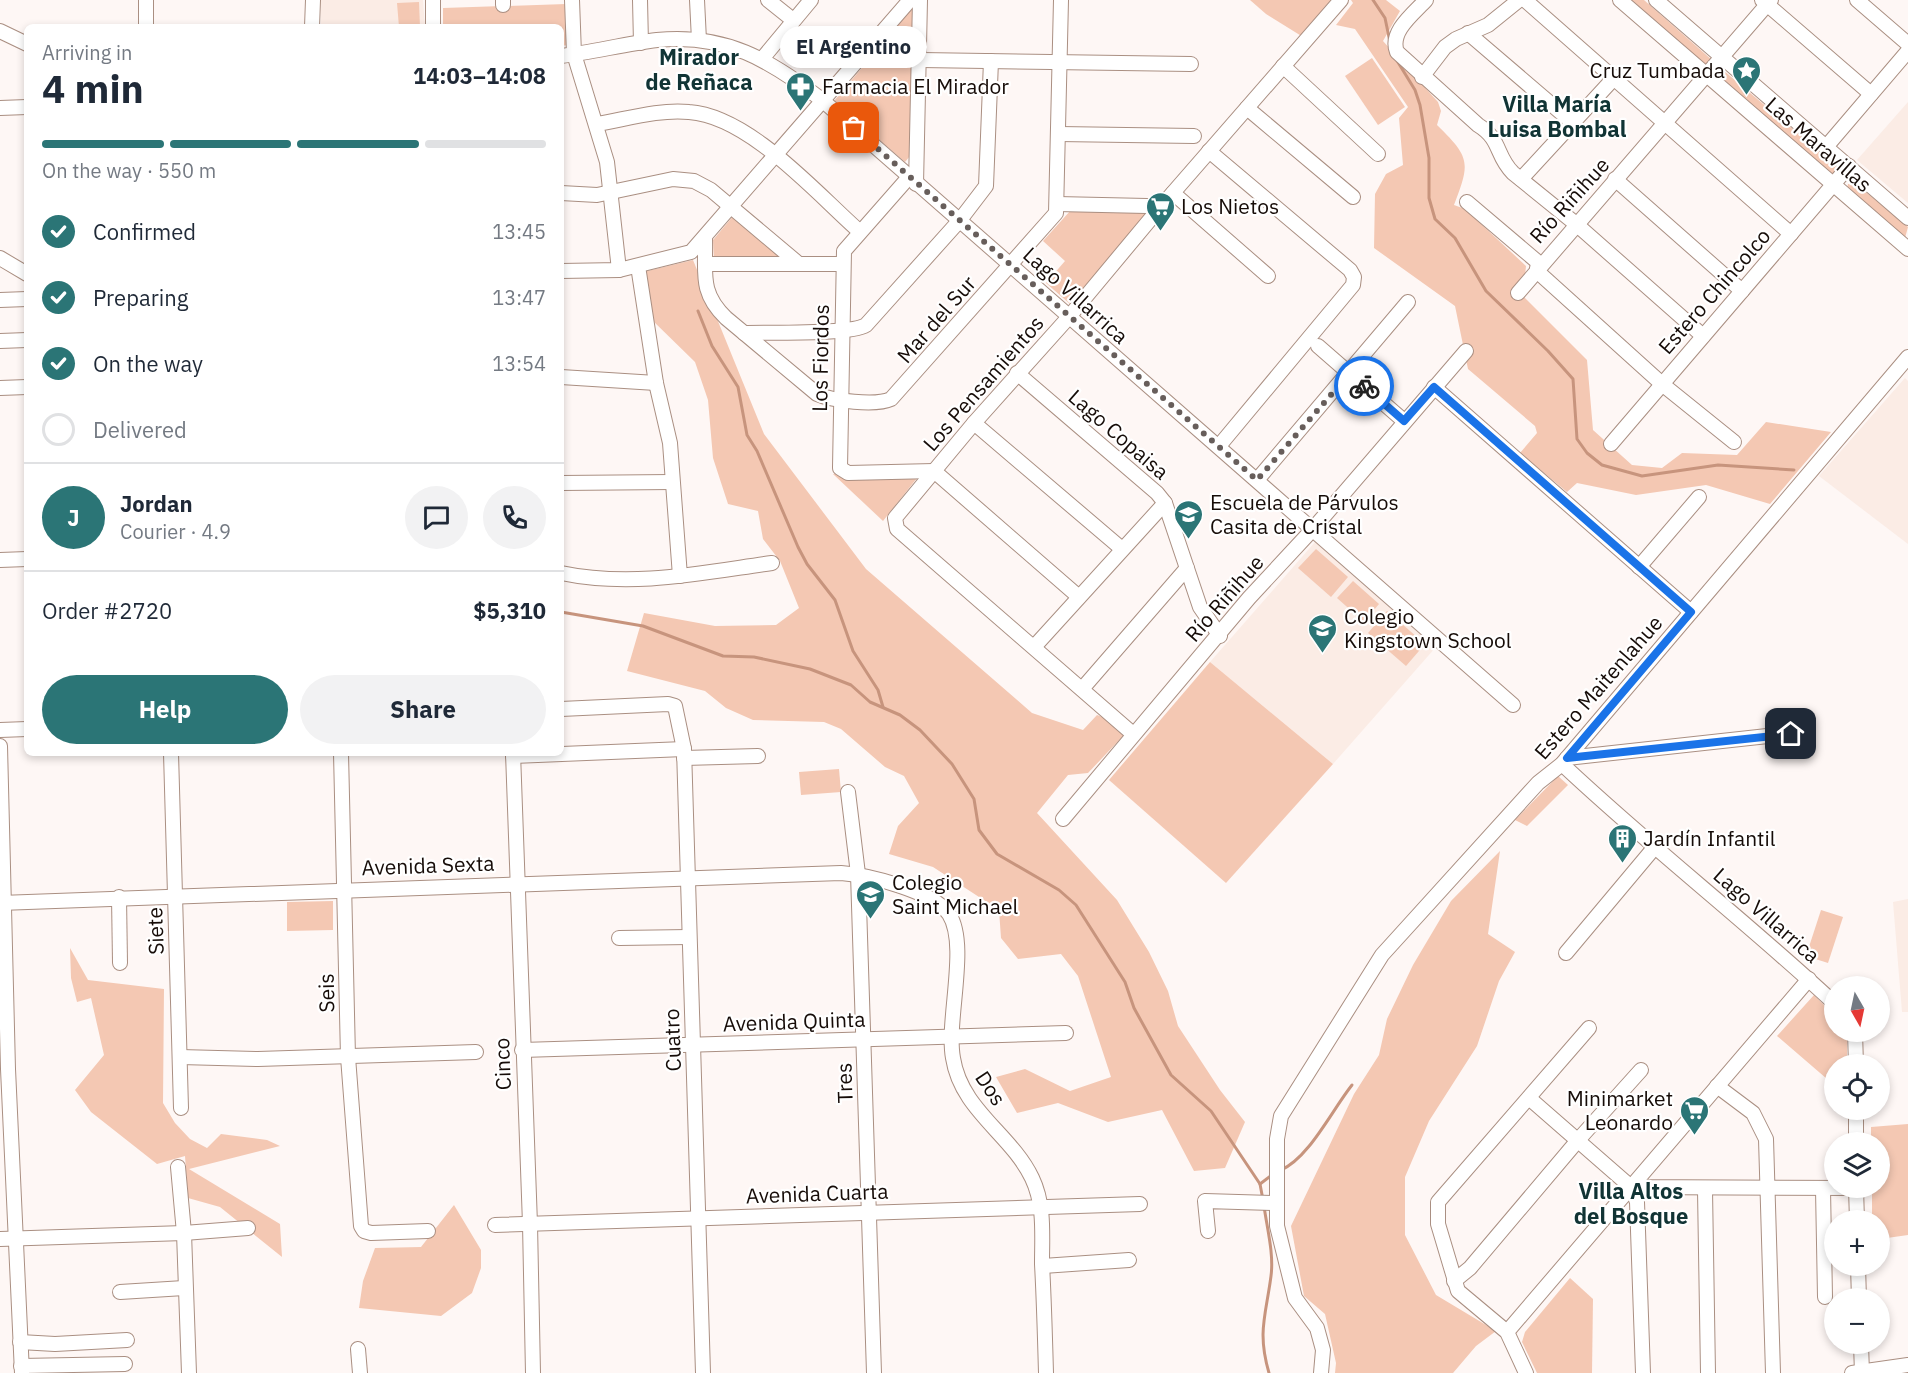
<!DOCTYPE html>
<html lang="en">
<head>
<meta charset="utf-8">
<style>
  body { margin:0; font-family:"IBM Plex Sans",sans-serif; background:#f2f2f3; color:#1f2937; height:100vh; display:flex; flex-direction:column; font-size:22px; white-space:nowrap }
  * { box-sizing:border-box; margin:0 }
  p { font-size:20px; color:#747a83 }
  .icon { flex:none; width:33px; height:33px; fill:none; stroke:currentColor; stroke-width:2; stroke-linecap:round; stroke-linejoin:round }
  .map { position:relative; flex:1; overflow:hidden }
  .side { position:absolute; left:24px; top:24px; width:540px; height:732px; display:flex; flex-direction:column; background:#fff; border-radius:9px; box-shadow:0 3px 9px #0003 }
  .side>* { flex:none }
  .needle { width:39px; rotate:171deg }
  .controls { position:absolute; left:1824px; top:976px; display:grid; gap:12px }
  .controls a { display:grid; place-items:center; width:66px; height:66px; border-radius:50%; background:#fff; box-shadow:0 3px 9px #0003; font-size:30px }
  .pin { position:absolute; display:grid; place-items:center; width:51px; height:51px; color:#fff; margin:-26px; border-radius:12px; box-shadow:0 3px 9px #0006 }
  .courier { position:absolute; display:grid; place-items:center; width:60px; height:60px; margin:-30px; border:4px solid #1a73e8; border-radius:50%; background:#fff; color:#222; box-shadow:0 2px 8px #0007 }
  .bubble { position:absolute; height:42px; border-radius:21px; background:#fff; box-shadow:0 3px 9px #0003; font-size:20px; font-weight:800; line-height:42px; text-align:center }
  .head em { font-style:normal; font-weight:800 }
  .head div { display:flex; flex-direction:column-reverse }
  .head { display:flex; align-items:center; justify-content:space-between; height:102px; padding:0 18px }
  h1 { font-size:39px; font-weight:800; line-height:45px }
  .bar { display:grid; grid-template-columns:repeat(4,1fr); gap:9px 6px; align-content:center; height:72px; padding:0 18px }
  .bar i { height:8px; border-radius:4px; background:#e0e1e3 }
  .bar .selected { background:#2b7576 }
  .bar p { grid-column:span 4 }
  .line { display:flex; align-items:center; gap:15px; padding:0 18px; border-top:2px solid #e0e1e3 }
  .line div { flex:1 }
  .round { display:grid; place-items:center; flex:none; width:63px; height:63px; border-radius:32px; background:#f2f2f3 }
  ol { padding:0 18px; list-style:none }
  li { display:flex; align-items:center; gap:18px; height:66px }
  li p { margin-inline-start:auto }
  li .icon { padding:6px; border-radius:50%; background:#2b7576; color:#fff; stroke-width:4 }
  li:last-child { color:#747a83 }
  li i { width:33px; height:33px; border:3px solid #e0e1e3; border-radius:50% }
  .primary-button { display:flex; gap:12px; margin-top:auto; padding:12px 18px }
  .primary-button a { flex:1; height:69px; border-radius:36px; background:#2b7576; color:#fff; font-size:24px; font-weight:800; line-height:69px; text-align:center }
  .primary-button a+a { background:#f2f2f3; color:#1f2937 }
  .map>svg:first-child { display:block }
</style>
</head>
<body>
<div class="map">
<svg width="1908" height="1373" viewBox="0 0 1908 1373">
  <rect width="100%" height="100%" fill="#fef7f5"/>
  <g fill="#fbece5">
    <polygon points="321,0 423,0 425,27 321,27"/>
    <polygon points="1908,102 1908,203 1857,160"/>
    <polygon points="1905,378 1908,381 1908,544 1819,476"/>
    <polygon points="1315,542 1436,647 1333,764 1210,662"/>
    <polygon points="1908,899 1908,1012 1902,1012 1893,902"/>
  </g>
  <g fill="#f4c8b3">
    <polygon points="1250,0 1333,0 1303,37 1266,14"/>
    <path d="M1351,0H1386L1400,11L1383,41L1438,102L1441,111L1437,125C1471,158 1470,163 1454,205L1465,209L1526,266L1523,296L1587,360L1593,430L1632,465L1662,468L1682,453L1737,455L1766,422L1831,432L1770,504L1706,485L1636,495L1577,483L1567,492L1520,453L1537,433L1535,426L1468,369L1455,306L1374,248L1375,194L1386,174L1403,165L1399,118L1408,107L1355,29L1336,25L1353,3Z"/>
    <polygon points="1628,0 1644,0 1712,60 1706,68"/>
    <polygon points="419,2 420,27 399,27 397,3"/>
    <polygon points="566,4 568,45 561,46 561,27 443,27 443,8"/>
    <polygon points="914,6 910,156 905,162 834,101"/>
    <polygon points="1372,58 1405,107 1378,125 1345,76"/>
    <polygon points="1723,70 1840,169 1833,178 1716,77"/>
    <polygon points="1855,183 1908,227 1905,238 1847,189 1848,184"/>
    <polygon points="1071,210 1149,213 1070,304 1046,283 1065,261 1043,241"/>
    <polygon points="734,215 787,260 714,261 713,240"/>
    <polygon points="693,260 764,434 866,569 1032,713 1083,730 1097,715 1111,720 1125,734 1088,773 1068,775 1037,813 1117,900 1149,952 1168,991 1178,1026 1220,1090 1245,1122 1225,1168 1194,1171 1162,1110 1108,1122 1058,1103 1017,1113 996,1077 1025,1069 1070,1091 1111,1077 1078,976 1061,954 1018,959 1001,938 999,910 933,867 889,854 898,826 919,803 904,776 885,767 841,729 824,722 753,720 726,708 705,691 627,671 644,613 715,626 776,625 799,608 780,561 763,539 758,511 728,504 713,458 708,400 695,362 651,319 643,272"/>
    <polygon points="921,473 883,521 833,474"/>
    <polygon points="1316,549 1348,577 1331,597 1298,568"/>
    <polygon points="1353,581 1379,604 1364,622 1337,598"/>
    <polygon points="1387,611 1425,644 1406,666 1368,633"/>
    <polygon points="1210,662 1333,764 1226,883 1109,780"/>
    <polygon points="839,769 841,792 801,795 799,772"/>
    <polygon points="1558,776 1568,785 1527,826 1515,820"/>
    <polygon points="1500,851 1488,934 1515,952 1499,981 1477,1046 1429,1121 1405,1177 1405,1235 1436,1295 1496,1331 1476,1346 1453,1373 1335,1373 1336,1363 1325,1314 1304,1296 1291,1226 1354,1094 1379,1055 1387,1019 1413,965 1451,901"/>
    <polygon points="333,901 333,930 287,931 287,902"/>
    <polygon points="1821,910 1843,917 1828,963 1806,956"/>
    <polygon points="70,948 88,980 164,989 163,1103 175,1123 190,1139 207,1148 221,1134 267,1140 280,1146 189,1169 280,1224 282,1257 220,1207 188,1198 185,1156 157,1164 91,1112 75,1090 104,1055 91,998 77,1002 71,978"/>
    <polygon points="1814,995 1834,1015 1834,1032 1847,1032 1847,1065 1834,1065 1834,1085 1777,1036"/>
    <polygon points="1908,1124 1908,1235 1880,1239 1880,1221 1872,1221 1872,1188 1880,1188 1880,1143 1871,1143 1871,1127"/>
    <polygon points="454,1205 481,1250 481,1268 472,1293 441,1316 359,1308 363,1281 375,1248 421,1247"/>
    <polygon points="1570,1278 1593,1299 1592,1373 1537,1373 1522,1342 1525,1332"/>
  </g>
  <g fill="none" stroke-linecap="round" stroke-linejoin="round">
    <g stroke="#c7947d" stroke-width="3">
      <polyline points="1373,0 1385,18 1390,42"/>
      <polyline points="1396,59 1415,90 1420,105 1429,158 1429,198 1435,219 1455,238 1486,291 1548,351 1573,379 1577,439 1587,453 1602,465 1642,476 1718,465 1794,470"/>
      <polyline points="698,311 712,346 738,387 747,435 757,451 798,547 807,564 835,600 853,651 878,690 883,707"/>
      <polyline points="561,612 643,626 723,656 754,657 810,669 851,685 870,702 900,715 920,730 952,764 974,799 979,830 997,854 1059,890 1076,905 1125,982 1134,1008 1171,1075 1211,1111 1260,1184 1263,1200"/>
      <path d="M1281,1170C1309,1158 1332,1110 1352,1085"/>
      <polyline points="1260,1184 1273,1174"/>
      <path d="M1264,1206C1267,1228 1274,1254 1271,1276C1266,1315 1257,1332 1269,1373"/>
    </g>
    <defs>
      <g id="minor">
        <polyline points="146,0 146,27"/>
        <polyline points="433,0 433,27"/>
        <polyline points="503,0 503,5"/>
        <polyline points="572,0 574,54 607,162 619,270"/>
        <polyline points="640,0 641,43"/>
        <polyline points="697,0 699,40"/>
        <polyline points="768,0 793,20"/>
        <path d="M1426,0C1413,14 1389,32 1397,52L1478,125C1502,140 1495,155 1513,173L1576,224L1703,336"/>
        <polyline points="1525,0 1791,234"/>
        <polyline points="1620,0 1908,249"/>
        <polyline points="1656,0 1908,218"/>
        <polyline points="1762,0 1871,94"/>
        <polyline points="1857,0 1908,44"/>
        <polyline points="312,27 313,0"/>
        <polyline points="0,31 27,44"/>
        <polyline points="1468,33 1572,122"/>
        <path d="M561,56C593,52 625,44 657,40C725,33 770,60 822,100L1513,705"/>
        <polyline points="762,59 811,0"/>
        <polyline points="921,60 1191,64"/>
        <polyline points="1283,66 1378,154"/>
        <polyline points="1422,77 1445,47 1456,39 1488,25 1519,0"/>
        <polyline points="0,108 27,107"/>
        <polyline points="1247,108 1353,197"/>
        <path d="M598,124C627,119 659,109 689,112C749,116 815,192 859,231"/>
        <polyline points="1059,134 1194,136"/>
        <polyline points="1826,147 1908,51"/>
        <polyline points="1209,151 1350,270 1354,277 1353,285 1219,446"/>
        <polyline points="909,177 844,251 840,468 848,473 934,471 1079,597"/>
        <polyline points="1521,179 1615,77"/>
        <polyline points="1615,179 1742,291"/>
        <polyline points="916,184 920,0"/>
        <polyline points="561,193 597,195 673,179 694,181 711,190 799,264"/>
        <polyline points="1173,193 1268,276"/>
        <polyline points="1467,202 1540,264"/>
        <polyline points="1057,204 1147,206 1158,210"/>
        <path d="M705,238C706,273 699,292 726,318L817,394C832,401 876,406 891,399L1056,213L1061,0"/>
        <polyline points="0,258 27,274"/>
        <polyline points="706,264 842,264"/>
        <polyline points="638,266 656,383 670,443 680,576"/>
        <polyline points="1537,268 1539,273 1662,384 1734,442"/>
        <polyline points="561,271 619,270 691,252 910,0"/>
        <polyline points="1518,293 1771,0"/>
        <polyline points="0,300 27,299"/>
        <path d="M744,333C768,332 850,335 866,325L960,220L986,186L991,61"/>
        <polyline points="0,341 27,340"/>
        <polyline points="1318,346 1404,421"/>
        <polyline points="1017,373 1157,493 1165,503 1200,607 1220,636"/>
        <polyline points="561,377 656,383"/>
        <polyline points="1434,387 1691,612"/>
        <polyline points="0,388 27,387"/>
        <polyline points="974,423 1122,549"/>
        <polyline points="1611,444 1849,166"/>
        <polyline points="1257,480 1408,302"/>
        <polyline points="561,483 672,482"/>
        <polyline points="0,560 27,559"/>
        <polyline points="1639,567 1699,497"/>
        <path d="M561,573C632,588 701,573 772,563"/>
        <polyline points="1034,647 1165,503"/>
        <polyline points="1082,689 1187,568"/>
        <polyline points="561,709 668,704 675,706 684,749 703,1373"/>
        <polyline points="0,730 27,729"/>
        <polyline points="1133,734 897,529 895,518 974,423 1068,318 1158,210 1341,0"/>
        <polyline points="0,746 8,1069 22,1373"/>
        <polyline points="171,753 181,1108"/>
        <polyline points="341,753 348,1057 361,1226 364,1231 371,1233 428,1231"/>
        <polyline points="513,753 530,1224 533,1373"/>
        <polyline points="513,756 684,749"/>
        <polyline points="684,758 758,756"/>
        <polyline points="1567,758 1804,732"/>
        <path d="M1562,764C1650,847 1746,921 1834,1003"/>
        <polyline points="848,792 858,874 874,1373"/>
        <polyline points="1063,819 1249,598 1313,529 1466,351"/>
        <polyline points="119,897 120,963"/>
        <path d="M0,903L841,873C868,875 933,891 949,914C969,945 946,1020 953,1058C961,1110 1011,1134 1032,1178C1045,1205 1042,1235 1042,1264C1044,1300 1045,1337 1046,1373"/>
        <polyline points="619,938 689,937"/>
        <polyline points="1566,953 1654,848"/>
        <polyline points="1855,1032 1856,1065"/>
        <polyline points="522,1050 1066,1033"/>
        <polyline points="180,1057 258,1059 476,1052"/>
        <polyline points="1717,1086 1753,1113 1766,1139 1773,1373"/>
        <polyline points="1529,1098 1631,1187 1856,1188"/>
        <polyline points="1856,1143 1856,1110"/>
        <polyline points="178,1167 184,1233 189,1373"/>
        <polyline points="1631,1187 1637,1202 1643,1373"/>
        <polyline points="1856,1188 1857,1221"/>
        <polyline points="1823,1189 1825,1297"/>
        <polyline points="1705,1190 1708,1373"/>
        <polyline points="495,1225 1140,1204"/>
        <polyline points="1208,1231 1205,1201 1276,1203"/>
        <polyline points="0,1239 184,1233 248,1228"/>
        <polyline points="1043,1266 1129,1260"/>
        <polyline points="1858,1266 1859,1299"/>
        <polyline points="1454,1281 1470,1268 1579,1139 1641,1070"/>
        <polyline points="120,1292 184,1288"/>
        <polyline points="1507,1332 1809,979"/>
        <polyline points="20,1342 55,1344 127,1340"/>
        <polyline points="1861,1344 1862,1373"/>
        <polyline points="358,1349 360,1373"/>
        <polyline points="21,1366 125,1364"/>
        <polyline points="1321,1373 1323,1350 1317,1328 1295,1298 1277,1226 1277,1139 1281,1116 1382,955 1538,783 1562,764 1908,357"/>
        <polyline points="1526,1373 1507,1332 1458,1291 1438,1224 1438,1202 1589,1028"/>
        <polyline points="1852,1373 1908,1365"/>
      </g>
    </defs>
    <use href="#minor" stroke="#aa8f82" stroke-width="16"/>
    <use href="#minor" stroke="#fff" stroke-width="14"/>
  </g>
  <g fill="none" stroke-linecap="round" stroke-linejoin="round">
    <polyline stroke="#675e5b" stroke-width="6" stroke-dasharray="0 10.8" points="854,128 1257,480 1349,374 1364,386"/>
    <polyline stroke="#1a73e8" stroke-width="8" points="1364,386 1404,421 1434,387 1691,612 1567,758 1791,734"/>
  </g>
  <defs>
    <symbol id="sight-pin" viewBox="-11 -11 22 30"><path d="M0 17L-7.5 6A9.5 9.5 0 1 1 7.5 6Z" fill="#2b7576" stroke="#fff"/><path d="M0-6L1.8-2.2L6-1.7L2.9 1.2L3.7 5.4L0 3.3L-3.7 5.4L-2.9 1.2L-6-1.7L-1.8-2.2Z" fill="#fff"/></symbol>
    <symbol id="pharmacy-pin" viewBox="-11 -11 22 30"><path d="M0 17L-7.5 6A9.5 9.5 0 1 1 7.5 6Z" fill="#2b7576" stroke="#fff"/><path d="M-2-6h4v4h4v4h-4v4h-4v-4h-4v-4h4Z" fill="#fff"/></symbol>
    <symbol id="supermarket-pin" viewBox="-11 -11 22 30"><path d="M0 17L-7.5 6A9.5 9.5 0 1 1 7.5 6Z" fill="#2b7576" stroke="#fff"/><path d="M-6-5.5h2.5l.6 2H6L4.5 2H-2.5L-4.4-4H-6ZM-1.5 3.2a1.3 1.3 0 1 0 .1 0ZM3 3.2a1.3 1.3 0 1 0 .1 0Z" fill="#fff"/></symbol>
    <symbol id="school-pin" viewBox="-11 -11 22 30"><path d="M0 17L-7.5 6A9.5 9.5 0 1 1 7.5 6Z" fill="#2b7576" stroke="#fff"/><path d="M0-5L7-2L0 1L-7-2ZM-4 1L0 2.5L4 1V4Q0 6-4 4Z" fill="#fff"/></symbol>
    <symbol id="building-pin" viewBox="-11 -11 22 30"><path d="M0 17L-7.5 6A9.5 9.5 0 1 1 7.5 6Z" fill="#2b7576" stroke="#fff"/><path d="M-4-6H4V6H1V3H-1V6H-4ZM-2.5-4.3h1.7v1.8h-1.7ZM.8-4.3h1.7v1.8H.8ZM-2.5-1h1.7V.8h-1.7ZM.8-1h1.7V.8H.8Z" fill="#fff"/></symbol>
  </defs>
  <g fill-rule="evenodd">
    <use href="#sight-pin" x="1730" y="54" width="33" height="45"/>
    <use href="#pharmacy-pin" x="784" y="70" width="33" height="45"/>
    <use href="#supermarket-pin" x="1144" y="190" width="33" height="45"/>
    <use href="#school-pin" x="1172" y="498" width="33" height="45"/>
    <use href="#school-pin" x="1306" y="612" width="33" height="45"/>
    <use href="#building-pin" x="1606" y="822" width="33" height="45"/>
    <use href="#school-pin" x="854" y="878" width="33" height="45"/>
    <use href="#supermarket-pin" x="1678" y="1094" width="33" height="45"/>
  </g>
  <g text-anchor="middle" dominant-baseline="central" stroke-width="4.5" stroke-linejoin="round" paint-order="stroke">
    <g font-size="21" fill="#160c08" stroke="#fff" text-anchor="start">
      <text x="1725" y="70" text-anchor="end">Cruz Tumbada</text>
      <text x="822" y="86">Farmacia El Mirador</text>
      <text x="1181" y="206">Los Nietos</text>
      <text x="1210" y="502">Escuela de Párvulos<tspan x="1210" dy="24">Casita de Cristal</tspan></text>
      <text x="1344" y="616">Colegio<tspan x="1344" dy="24">Kingstown School</tspan></text>
      <text x="1643" y="838">Jardín Infantil</text>
      <text x="892" y="882">Colegio<tspan x="892" dy="24">Saint Michael</tspan></text>
      <text x="1673" y="1098" text-anchor="end">Minimarket<tspan x="1673" dy="24">Leonardo</tspan></text>
    </g>
    <g font-size="21" fill="#160c08" stroke="#fff">
      <text transform="translate(1819 144) rotate(41)">Las Maravillas</text>
      <text transform="translate(1569 200) rotate(-48)">Río Riñihue</text>
      <text transform="translate(1714 291) rotate(-49)">Estero Chincolco</text>
      <text transform="translate(1076 295) rotate(42)">Lago Villarrica</text>
      <text transform="translate(936 319) rotate(-49)">Mar del Sur</text>
      <text transform="translate(820 358) rotate(-89)">Los Fiordos</text>
      <text transform="translate(983 383) rotate(-49)">Los Pensamientos</text>
      <text transform="translate(1119 434) rotate(41)">Lago Copaisa</text>
      <text transform="translate(1224 598) rotate(-49)">Río Riñihue</text>
      <text transform="translate(1598 687) rotate(-49)">Estero Maitenlahue</text>
      <text transform="translate(428 865) rotate(-2)">Avenida Sexta</text>
      <text transform="translate(1767 915) rotate(41)">Lago Villarrica</text>
      <text transform="translate(155 931) rotate(-92)">Siete</text>
      <text transform="translate(326 993) rotate(-91)">Seis</text>
      <text transform="translate(794 1021) rotate(-2)">Avenida Quinta</text>
      <text transform="translate(672 1040) rotate(-92)">Cuatro</text>
      <text transform="translate(502 1064) rotate(-92)">Cinco</text>
      <text transform="translate(844 1083) rotate(-92)">Tres</text>
      <text transform="translate(991 1088) rotate(56)">Dos</text>
      <text transform="translate(817 1193) rotate(-2)">Avenida Cuarta</text>
    </g>
    <g font-size="22" font-weight="bold" fill="#113435" stroke="#fff">
      <text x="699" y="56">Mirador<tspan x="699" dy="25">de Reñaca</tspan></text>
      <text x="1557" y="103">Villa María<tspan x="1557" dy="25">Luisa Bombal</tspan></text>
      <text x="1631" y="1190">Villa Altos<tspan x="1631" dy="25">del Bosque</tspan></text>
    </g>
  </g>
</svg>
<div class="controls">
<a><svg class="needle" viewBox="-14 -14 28 28"><path d="M0-13l5 13h-10z" fill="#e53935"/><path d="M0 13l5-13h-10z" fill="#747a83"/></svg></a>
<a><svg class="icon" aria-label="locate" viewBox="0 0 24 24"><circle cx="12" cy="12" r="6"/><path d="M12 2v4M12 18v4M2 12h4M18 12h4"/></svg></a>
<a><svg class="icon" aria-label="layers" viewBox="0 0 24 24"><path d="M12 4l9 5-9 5-9-5zM3 14l9 5 9-5"/></svg></a>
<a>+</a>
<a>−</a>
</div>
<div class="pin" style="left:854px;top:128px;background:#ea580c"><svg class="icon" aria-label="bag" viewBox="0 0 24 24"><path d="M5 8h14l-1 12H6zM9 8a3 3 0 0 1 6 0"/></svg></div>
<div class="pin" style="left:1791px;top:734px;background:#1f2937"><svg class="icon" aria-label="home" viewBox="0 0 24 24"><path d="M3 11l9-7 9 7M6 9v11h12V9"/></svg></div>
<div class="courier" style="left:1364px;top:386px"><svg class="icon" aria-label="bike" viewBox="0 0 24 24"><circle cx="6" cy="16" r="4"/><circle cx="18" cy="16" r="4"/><path d="M6 16l4-8h5l3 8M10 8l3 8H6M13 5h3"/></svg></div>
<div class="bubble" style="left:780px;top:26px;width:147px">El Argentino</div>
<section class="side">
<div class="head"><div><h1>4 min</h1><p>Arriving in</p></div><em>14:03–14:08</em></div>
<div class="bar"><i class="selected"></i><i class="selected"></i><i class="selected"></i><i></i><p>On the way · 550 m</p></div>
<ol>
<li><svg class="icon" aria-label="check" viewBox="0 0 24 24"><path d="M5 12l5 5 9-10"/></svg>Confirmed<p>13:45</p></li>
<li><svg class="icon" aria-label="check" viewBox="0 0 24 24"><path d="M5 12l5 5 9-10"/></svg>Preparing<p>13:47</p></li>
<li><svg class="icon" aria-label="check" viewBox="0 0 24 24"><path d="M5 12l5 5 9-10"/></svg>On the way<p>13:54</p></li>
<li><i></i>Delivered</li>
</ol>
<div class="line" style="height:108px"><b class="round" style="background:#2b7576;color:#fff">J</b><div><b>Jordan</b><p>Courier · 4.9</p></div><a class="round"><svg class="icon" aria-label="chat" viewBox="0 0 24 24"><path d="M4 5h16v11H9l-5 4z"/></svg></a><a class="round"><svg class="icon" aria-label="phone" viewBox="0 0 24 24"><path d="M5 4h4l2 5-3 2q2 4 5 5l2-3 5 2v4C11 20 4 13 5 4z"/></svg></a></div>
<div class="line" style="height:78px"><div>Order #2720</div><b>$5,310</b></div>
<div class="primary-button"><a>Help</a><a>Share</a></div>
</section>
</div>
</body>
</html>
